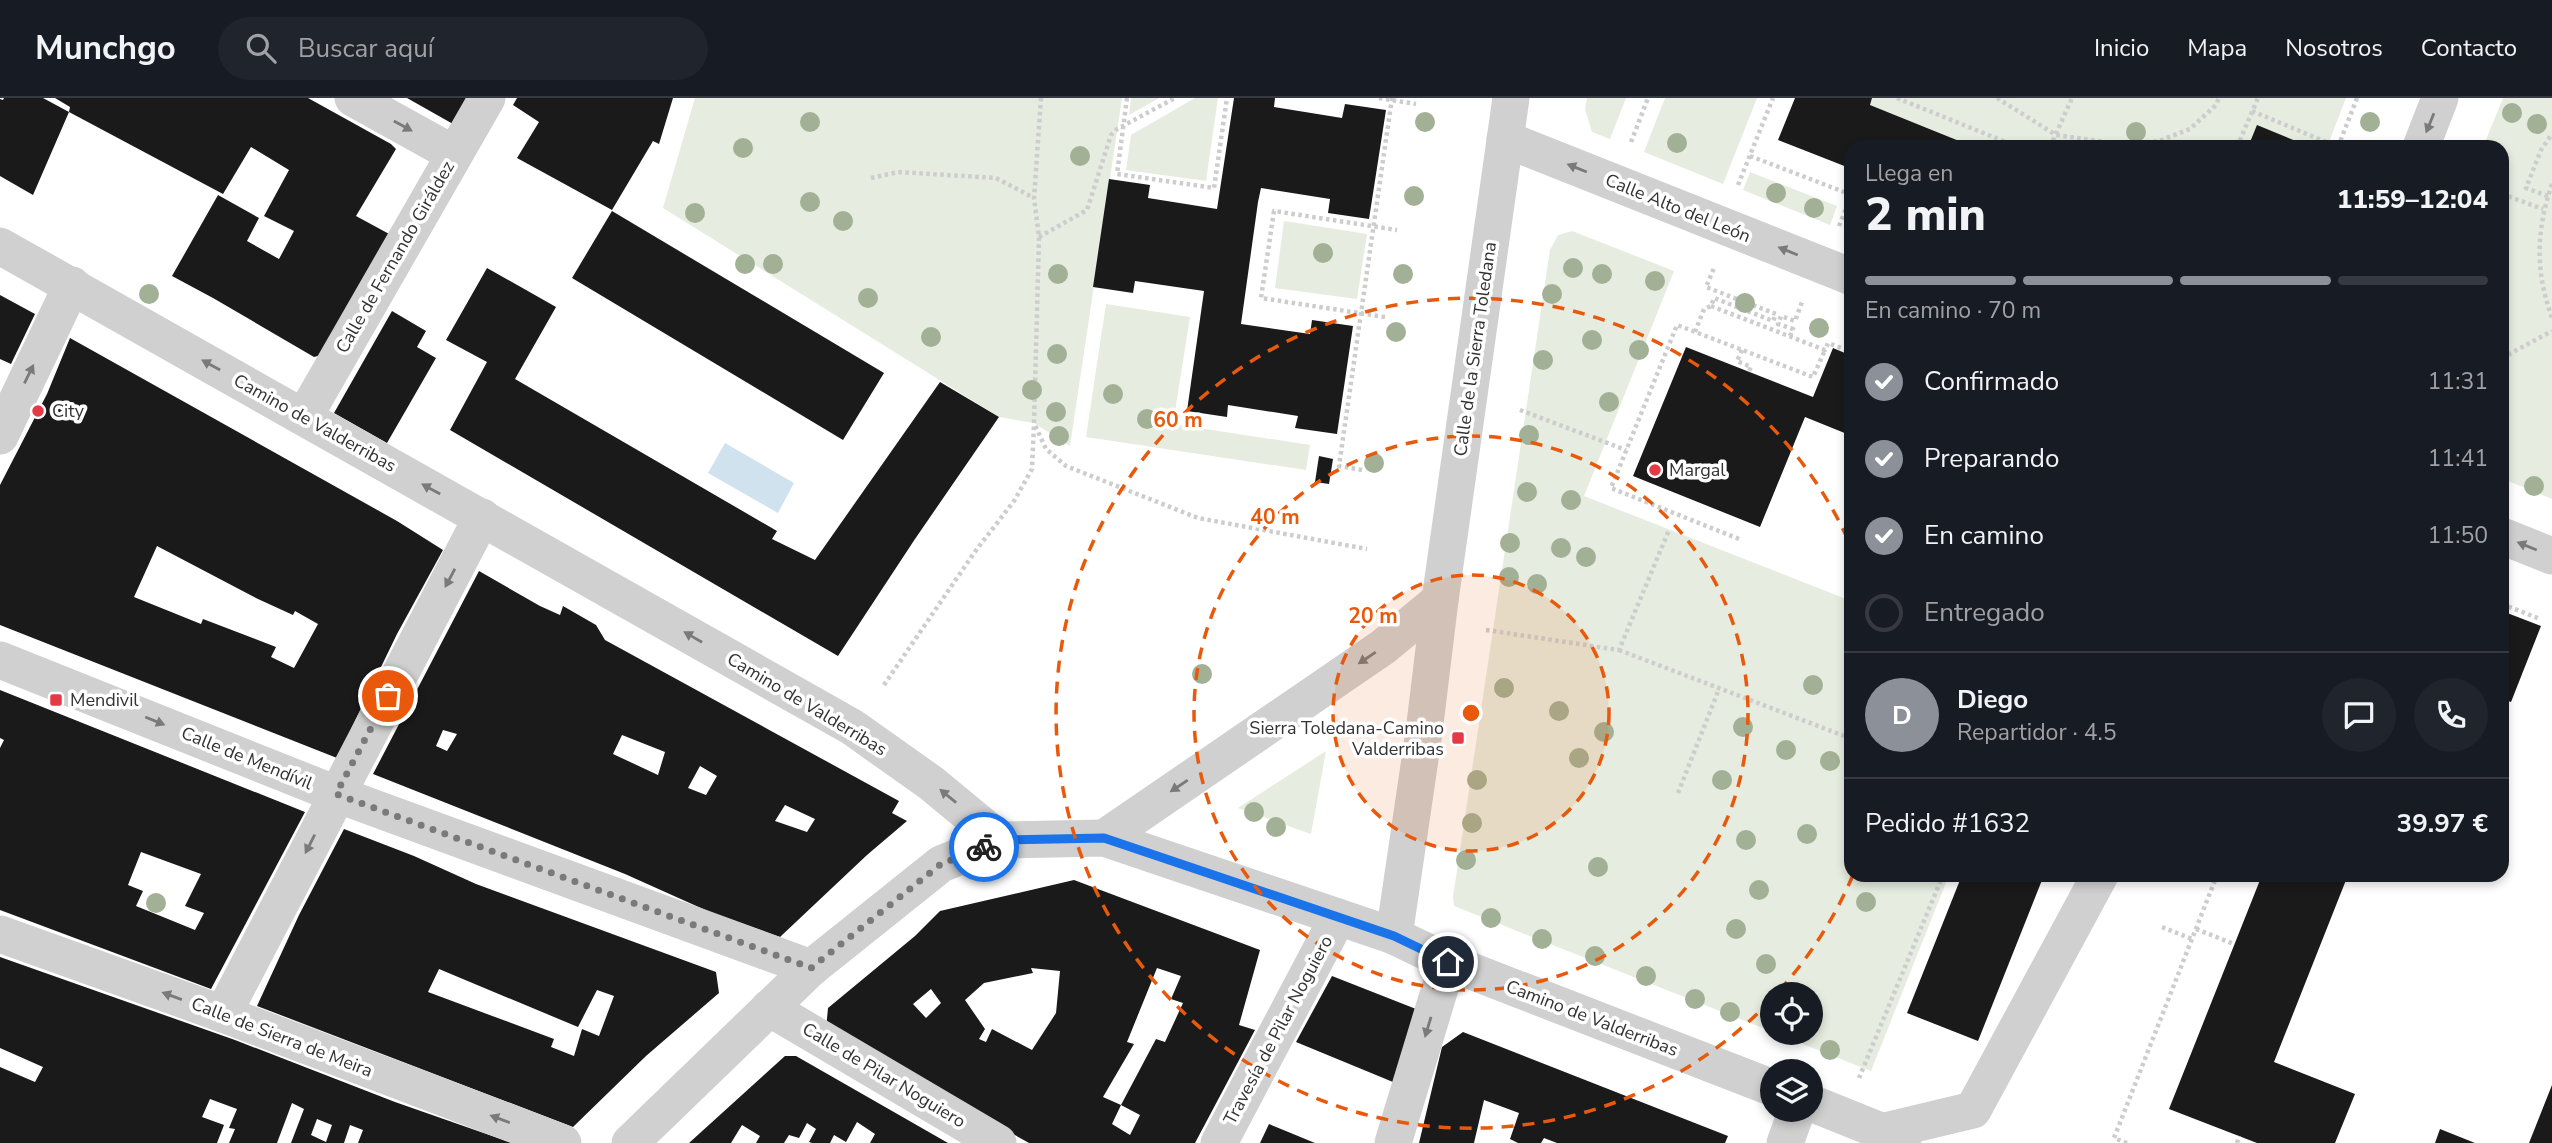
<!DOCTYPE html>
<html lang="es">
<head>
<meta charset="utf-8">
<style>
  body { margin:0; font-family:"Nunito Sans",sans-serif; background:#20242c; color:#f1f3f6; height:100vh; display:flex; flex-direction:column; font-size:26px; white-space:nowrap }
  * { box-sizing:border-box; margin:0 }
  p { font-size:23px; color:#9ea1a6 }
  .icon { flex:none; width:38px; height:38px; fill:none; stroke:currentColor; stroke-width:2; stroke-linecap:round; stroke-linejoin:round }
  .map { position:relative; flex:1; overflow:hidden }
  .sheet { position:absolute; left:1844px; top:42px; width:665px; height:742px; display:flex; flex-direction:column; background:#171b24; border-radius:21px; box-shadow:0 4px 10px #0003 }
  .sheet>* { flex:none }
  .buttons { position:absolute; left:1760px; top:884px; display:grid; gap:14px }
  .buttons a { display:grid; place-items:center; width:63px; height:63px; border-radius:50%; background:#171b24; box-shadow:0 4px 10px #0003; font-size:35px }
  .pin { position:absolute; display:grid; place-items:center; width:60px; height:60px; color:#fff; margin:-30px; border:4px solid #fff; border-radius:50%; box-shadow:0 2px 7px #0007 }
  .courier { position:absolute; display:grid; place-items:center; width:70px; height:70px; margin:-35px; border:5px solid #1a73e8; border-radius:50%; background:#fff; color:#222; box-shadow:0 2px 9px #0007 }
  .overview em { font-style:normal; font-weight:800 }
  .overview div { display:flex; flex-direction:column-reverse }
  .overview { display:flex; align-items:center; justify-content:space-between; height:119px; padding:0 21px }
  h1 { font-size:46px; font-weight:800; line-height:52px }
  .bar { display:grid; grid-template-columns:repeat(4,1fr); gap:10px 7px; align-content:center; height:84px; padding:0 21px }
  .bar i { height:9px; border-radius:5px; background:#363941 }
  .bar .on { background:#8c9099 }
  .bar p { grid-column:span 4 }
  .line { display:flex; align-items:center; gap:18px; padding:0 21px; border-top:2px solid #363941 }
  .line div { flex:1 }
  .round { display:grid; place-items:center; flex:none; width:74px; height:74px; border-radius:37px; background:#20242c }
  ol { padding:0 21px; list-style:none }
  li { display:flex; align-items:center; gap:21px; height:77px }
  li p { margin-inline-start:auto }
  li .icon { padding:7px; border-radius:50%; background:#8c9099; color:#fff; stroke-width:4 }
  li:last-child { color:#9ea1a6 }
  li i { width:38px; height:38px; border:4px solid #363941; border-radius:50% }
  header { display:flex; align-items:center; gap:42px; box-sizing:border-box; height:98px; padding:0 35px; background:#171b24; border-bottom:2px solid #363941 }
  header strong { font-size:33px }
  nav { display:flex; gap:38px; margin-inline-start:auto; font-size:24px }
  .search { width:490px; height:63px; background:#20242c; display:flex; align-items:center; gap:18px; box-sizing:border-box; padding:0 24px; border-radius:38px; color:#9ea1a6; font-size:26px }
  .map>svg:first-child { display:block }
</style>
</head>
<body>
<header>
<strong>Munchgo</strong>
<div class="search"><svg class="icon" aria-label="search" viewBox="0 0 24 24"><circle cx="10" cy="10" r="6"/><path d="M15 15l6 6"/></svg>Buscar aquí</div>
<nav><a>Inicio</a><a>Mapa</a><a>Nosotros</a><a>Contacto</a></nav>
</header>
<div class="map">
<svg width="2552" height="1045" viewBox="0 0 2552 1045">
  <rect width="100%" height="100%" fill="#fff"/>
  <g fill="#e6ecdf">
    <polygon points="695,0 1122,0 1070,348 1034,325 999,319 663,110"/>
    <polygon points="1131,0 1159,0 1129,17"/>
    <polygon points="1195,0 1218,0 1206,83 1126,72 1131,37"/>
    <polygon points="1587,0 1626,0 1610,41 1592,34 1585,11"/>
    <polygon points="1665,0 1757,0 1723,86 1644,54"/>
    <polygon points="1872,0 2346,0 2327,49 2310,49 2257,28 2248,49 1974,49 1870,7"/>
    <polygon points="2503,0 2552,0 2552,401 2503,381 2502,49 2483,49"/>
    <polygon points="1750,74 1837,108 1830,127 1743,92"/>
    <polygon points="1284,123 1367,136 1357,201 1275,190"/>
    <polygon points="1572,133 1674,173 1584,398 1851,503 1852,777 1949,777 1871,973 1775,935 1811,934 1811,896 1773,896 1773,934 1454,808 1453,799 1550,152 1558,137"/>
    <polygon points="1106,206 1190,219 1173,326 1310,347 1306,372 1086,339"/>
    <polygon points="1326,653 1311,736 1238,710"/>
  </g>
  <polygon fill="#cfe2ee" points="725,345 794,385 778,415 708,375"/>
  <g fill="#1a1a1a" fill-rule="evenodd">
    <polygon points="4,0 43,0 69,14 33,97 0,78 0,1 3,2"/>
    <polygon points="55,0 308,0 391,46 396,51 356,118 391,137 325,256 314,259 213,200 172,178 218,97 259,120 247,143 279,161 294,133 264,118 289,72 251,49 223,96 69,14 70,9"/>
    <polygon points="407,0 468,0 453,26"/>
    <polygon points="517,0 673,0 659,46 653,43 612,112 517,60 539,24 513,7"/>
    <polygon points="1234,0 1275,0 1274,9 1342,20 1345,6 1386,12 1369,121 1328,115 1330,101 1261,90 1258,104 1241,226 1310,236 1312,222 1353,228 1337,336 1295,330 1298,318 1228,307 1227,319 1187,313 1204,193 1135,183 1133,195 1093,189 1109,81 1150,87 1148,100 1217,111"/>
    <polygon points="1795,0 1872,0 1870,7 1974,49 1852,49 1852,71 1778,42"/>
    <polygon points="2257,27 2310,49 2248,49"/>
    <polygon points="612,113 884,275 843,342 572,180"/>
    <polygon points="487,170 556,209 515,281 777,433 772,441 815,462 940,284 999,319 915,441 838,558 450,332 487,264 446,242"/>
    <polygon points="0,197 35,216 11,266 0,261"/>
    <polygon points="392,213 426,233 417,249 436,260 387,345 334,315"/>
    <path d="M70,240L397,423L443,452L397,536L337,660L0,527V387L47,296ZM157,448L258,501L293,517L295,513L318,526L294,570L271,559L276,549L203,521L201,526L134,499Z"/>
    <polygon points="1686,249 1813,299 1833,250 1852,258 1852,338 1805,319 1760,429 1633,378"/>
    <polygon points="1319,358 1333,361 1329,386 1315,384"/>
    <path d="M479,473L540,508L560,517L563,508L596,527L605,542L899,703L892,715L907,723L867,757L780,839L712,815L625,776L373,676ZM443,632L457,636L447,653L436,648ZM622,637L665,654L658,677L613,656ZM700,668L717,678L706,697L688,690ZM785,707L815,721L807,734L775,723Z"/>
    <polygon points="2502,513 2541,528 2511,604 2502,601"/>
    <path d="M0,592L305,714L211,891L0,812V650L4,642L0,640ZM141,754L201,776L185,808L204,815L195,832L136,808L143,793L128,787Z"/>
    <path d="M344,731L414,758L476,786L716,874L719,895L646,958L573,1029L257,908L299,817ZM439,871L578,929L597,892L614,898L599,938L582,931L574,958L551,949L554,941L428,894Z"/>
    <polygon points="1962,777 2044,777 1978,943 1907,915"/>
    <polygon points="2262,777 2348,777 2274,964 2355,996 2335,1045 2257,1045 2169,1011"/>
    <path d="M1074,782L1260,852L1239,927L1255,932L1195,1045H1029L826,931L828,910L915,838L940,813ZM1031,870L1060,873L1056,915L1032,952L992,931L986,944L979,941L985,931L965,902L984,885L1033,875ZM1157,870L1181,878L1171,901L1183,905L1165,944L1156,941L1121,1007L1103,999L1134,946L1127,944ZM931,891L941,905L926,920L913,906ZM1121,1007L1140,1017L1130,1037L1112,1026Z"/>
    <path d="M0,859L235,942L395,1004L512,1045H358L363,1032L350,1027L344,1045H291L304,1011L292,1005L277,1045H229L235,1031L229,1030L237,1011L210,1001L202,1019L224,1027L217,1045H0V969L35,984L43,969L0,950ZM317,1021L332,1027L326,1044L311,1037Z"/>
    <polygon points="1332,878 1416,911 1393,984 1296,944"/>
    <polygon points="1463,934 1728,1038 1725,1045 1557,1045 1544,1040 1541,1045 1518,1045 1510,1041 1519,1015 1484,1002 1474,1045 1419,1045 1442,949"/>
    <polygon points="785,958 796,958 948,1045 870,1045 875,1036 857,1024 846,1044 834,1037 830,1045 812,1045 809,1044 816,1031 807,1025 799,1040 789,1037 784,1045 756,1045 760,1038 742,1027 731,1045 689,1045"/>
    <polygon points="2552,987 2552,1045 2529,1045"/>
    <polygon points="1269,1026 1315,1045 1260,1045"/>
    <polygon points="2440,1031 2475,1045 2435,1045"/>
  </g>
  <g fill="none" stroke-linecap="round" stroke-linejoin="round">
    <g stroke="#cdcdcd" stroke-width="4.5" stroke-dasharray="3.5 3.5" stroke-linecap="butt">
      <polyline points="1041,0 1034,100 1039,139 1034,325 1046,351 1066,368 1198,420 1367,451"/>
      <polyline points="1127,0 1117,76 1214,90 1227,0"/>
      <polyline points="1379,0 1416,6"/>
      <polyline points="1897,0 2018,49"/>
      <polyline points="1997,0 2056,37 2126,47 2159,43 2190,31 2216,7 2219,0"/>
      <polyline points="2252,13 2338,49"/>
      <polyline points="1631,44 1648,0"/>
      <polyline points="2050,49 2072,0"/>
      <polyline points="2237,49 2258,0"/>
      <polyline points="2338,49 2357,0"/>
      <polyline points="1750,58 1852,97"/>
      <polyline points="871,80 898,74 996,80 1034,100"/>
      <path d="M2552,86C2536,133 2535,173 2552,220"/>
      <polyline points="1738,87 1773,0"/>
      <polyline points="2502,96 2543,111"/>
      <polyline points="2548,98 2526,90 2541,52 2552,36"/>
      <polyline points="1839,128 1852,96"/>
      <polyline points="1039,139 1087,112 1111,37 1117,31 1175,0"/>
      <polyline points="1711,208 1825,252 1828,245 1852,254"/>
      <polyline points="1385,219 1261,200 1274,113 1397,132"/>
      <polyline points="1695,234 1704,211 1711,208 1714,200 1773,223 1776,216 1706,189 1714,170"/>
      <polyline points="1790,238 1793,231 1778,226 1781,218 1795,223 1802,204"/>
      <polyline points="1742,252 1737,263 1751,269 1749,273"/>
      <polyline points="2502,260 2552,233"/>
      <polyline points="1520,312 1626,352"/>
      <polyline points="1362,372 1339,368 1392,0"/>
      <polyline points="1739,441 1611,390 1677,227 1813,279 1825,252"/>
      <polyline points="2502,506 2540,521"/>
      <polyline points="1486,532 1619,552 1669,432"/>
      <polyline points="1619,552 1852,641"/>
      <polyline points="884,587 974,455 1014,403 1032,371 1034,326"/>
      <polyline points="1678,695 1719,591"/>
      <polyline points="2162,829 2192,841"/>
      <polyline points="2196,831 2234,846"/>
      <polyline points="1859,980 1943,777"/>
      <polyline points="2127,1045 2114,1040 2217,777"/>
      <polyline points="2237,1045 2239,1038"/>
    </g>
    <g stroke="#d0d0d0" stroke-width="37">
      <polyline points="353,0 454,56"/>
      <polyline points="1505,41 1852,179"/>
      <polyline points="2421,49 2440,0"/>
      <polyline points="0,148 852,629 931,685 1000,742 1104,740 1394,838 1448,864 1773,990"/>
      <polyline points="304,319 487,0"/>
      <polyline points="0,338 72,187"/>
      <polyline points="2502,438 2552,458"/>
      <polyline points="0,562 336,696 811,870"/>
      <polyline points="1104,740 1383,549 1440,502"/>
      <polyline points="0,836 223,916 563,1045"/>
      <polyline points="1394,838 1424,634 1440,502 1511,0"/>
      <polyline points="769,910 998,1045"/>
      <polyline points="223,916 482,419"/>
      <polyline points="1811,1005 1903,1042"/>
      <polyline points="1881,1034 1973,1012 2100,777"/>
      <polyline points="630,1045 811,870 941,766 1000,742"/>
      <polyline points="1219,1045 1338,819"/>
      <polyline points="1393,1045 1448,864"/>
      <polyline points="1785,1045 1797,1012"/>
    </g>
  </g>
  <g fill="#a2b095">
    <circle cx="2512" cy="15" r="10"/>
    <circle cx="810" cy="24" r="10"/>
    <circle cx="1425" cy="24" r="10"/>
    <circle cx="2370" cy="24" r="10"/>
    <circle cx="2537" cy="26" r="10"/>
    <circle cx="2136" cy="34" r="10"/>
    <circle cx="1677" cy="45" r="10"/>
    <circle cx="743" cy="50" r="10"/>
    <circle cx="1080" cy="58" r="10"/>
    <circle cx="1776" cy="95" r="10"/>
    <circle cx="1414" cy="98" r="10"/>
    <circle cx="810" cy="104" r="10"/>
    <circle cx="1814" cy="110" r="10"/>
    <circle cx="695" cy="115" r="10"/>
    <circle cx="843" cy="123" r="10"/>
    <circle cx="1323" cy="155" r="10"/>
    <circle cx="745" cy="166" r="10"/>
    <circle cx="773" cy="166" r="10"/>
    <circle cx="1573" cy="170" r="10"/>
    <circle cx="1058" cy="176" r="10"/>
    <circle cx="1403" cy="176" r="10"/>
    <circle cx="1602" cy="176" r="10"/>
    <circle cx="1655" cy="183" r="10"/>
    <circle cx="149" cy="196" r="10"/>
    <circle cx="1552" cy="196" r="10"/>
    <circle cx="868" cy="200" r="10"/>
    <circle cx="1745" cy="205" r="10"/>
    <circle cx="1819" cy="230" r="10"/>
    <circle cx="1396" cy="234" r="10"/>
    <circle cx="931" cy="239" r="10"/>
    <circle cx="1592" cy="242" r="10"/>
    <circle cx="1639" cy="252" r="10"/>
    <circle cx="1057" cy="256" r="10"/>
    <circle cx="1543" cy="262" r="10"/>
    <circle cx="1032" cy="292" r="10"/>
    <circle cx="1113" cy="296" r="10"/>
    <circle cx="1609" cy="304" r="10"/>
    <circle cx="1056" cy="314" r="10"/>
    <circle cx="1147" cy="321" r="10"/>
    <circle cx="1529" cy="337" r="10"/>
    <circle cx="1059" cy="338" r="10"/>
    <circle cx="1374" cy="365" r="10"/>
    <circle cx="2534" cy="388" r="10"/>
    <circle cx="1527" cy="394" r="10"/>
    <circle cx="1571" cy="402" r="10"/>
    <circle cx="1510" cy="445" r="10"/>
    <circle cx="1561" cy="450" r="10"/>
    <circle cx="1586" cy="459" r="10"/>
    <circle cx="1509" cy="479" r="10"/>
    <circle cx="1537" cy="486" r="10"/>
    <circle cx="1202" cy="576" r="10"/>
    <circle cx="1813" cy="587" r="10"/>
    <circle cx="1504" cy="590" r="10"/>
    <circle cx="1559" cy="613" r="10"/>
    <circle cx="1743" cy="629" r="10"/>
    <circle cx="1604" cy="634" r="10"/>
    <circle cx="1786" cy="652" r="10"/>
    <circle cx="1579" cy="660" r="10"/>
    <circle cx="1830" cy="663" r="10"/>
    <circle cx="1477" cy="682" r="10"/>
    <circle cx="1722" cy="682" r="10"/>
    <circle cx="1254" cy="714" r="10"/>
    <circle cx="1472" cy="725" r="10"/>
    <circle cx="1276" cy="729" r="10"/>
    <circle cx="1807" cy="736" r="10"/>
    <circle cx="1746" cy="742" r="10"/>
    <circle cx="1466" cy="762" r="10"/>
    <circle cx="1598" cy="769" r="10"/>
    <circle cx="1759" cy="792" r="10"/>
    <circle cx="1866" cy="804" r="10"/>
    <circle cx="156" cy="805" r="10"/>
    <circle cx="1491" cy="820" r="10"/>
    <circle cx="1736" cy="831" r="10"/>
    <circle cx="1542" cy="841" r="10"/>
    <circle cx="1595" cy="858" r="10"/>
    <circle cx="1766" cy="866" r="10"/>
    <circle cx="1646" cy="878" r="10"/>
    <circle cx="1695" cy="901" r="10"/>
    <circle cx="1730" cy="914" r="10"/>
    <circle cx="1830" cy="952" r="10"/>
  </g>
  <defs><path id="oneway-solid" d="M-6-.8H1V-3.2L6.5 0L1 3.2V.8H-6Z" transform="scale(1.75)"/></defs>
  <g fill="#7a7a7a">
    <use href="#oneway-solid" transform="translate(2430 25) rotate(112)"/>
    <use href="#oneway-solid" transform="translate(403 28) rotate(29)"/>
    <use href="#oneway-solid" transform="translate(1577 70) rotate(-158)"/>
    <use href="#oneway-solid" transform="translate(1788 153) rotate(-158)"/>
    <use href="#oneway-solid" transform="translate(211 267) rotate(-151)"/>
    <use href="#oneway-solid" transform="translate(29 276) rotate(-64)"/>
    <use href="#oneway-solid" transform="translate(431 391) rotate(-151)"/>
    <use href="#oneway-solid" transform="translate(2527 448) rotate(-158)"/>
    <use href="#oneway-solid" transform="translate(450 480) rotate(118)"/>
    <use href="#oneway-solid" transform="translate(693 539) rotate(-150)"/>
    <use href="#oneway-solid" transform="translate(1367 560) rotate(146)"/>
    <use href="#oneway-solid" transform="translate(155 623) rotate(22)"/>
    <use href="#oneway-solid" transform="translate(1179 688) rotate(146)"/>
    <use href="#oneway-solid" transform="translate(948 698) rotate(-141)"/>
    <use href="#oneway-solid" transform="translate(310 746) rotate(117)"/>
    <use href="#oneway-solid" transform="translate(172 898) rotate(-160)"/>
    <use href="#oneway-solid" transform="translate(1428 929) rotate(107)"/>
    <use href="#oneway-solid" transform="translate(500 1021) rotate(-159)"/>
  </g>
  <g fill="none" stroke-linecap="round" stroke-linejoin="round">
    <polyline stroke="#7a7a7a" stroke-width="7" stroke-dasharray="0 12.6" points="388,598 336,696 811,870 941,766 984,749"/>
    <polyline stroke="#1a73e8" stroke-width="9" points="984,749 1000,742 1104,740 1394,838 1448,864"/>
  </g>
  <circle cx="1471" cy="615" r="138" fill="#e8590c" fill-opacity=".12"/>
  <g fill="none" stroke="#e8590c" stroke-width="3.5" stroke-dasharray="12 9">
    <circle cx="1471" cy="615" r="138"/>
    <circle cx="1471" cy="615" r="277"/>
    <path d="M1853 777A415 415 0 0 1 1777 895M1772 901A415 415 0 1 1 1850 446"/>
  </g>
  <g fill="#e63946" stroke="#fff" stroke-width="2.5">
    <circle cx="38" cy="313" r="7"/>
    <circle cx="1655" cy="372" r="7"/>
    <rect x="49" y="595" width="14" height="14" rx="3.5"/>
    <rect x="1451" y="633" width="14" height="14" rx="3.5"/>
  </g>
  <g text-anchor="middle" dominant-baseline="central" stroke-width="7" stroke-linejoin="round" paint-order="stroke">
    <g font-size="18" fill="#333" stroke="#fff">
      <text transform="translate(1678 110) rotate(22)">Calle Alto del León</text>
      <text transform="translate(395 159) rotate(-60)">Calle de Fernando Giráldez</text>
      <text transform="translate(1475 251) rotate(-82)">Calle de la Sierra Toledana</text>
      <text transform="translate(315 325) rotate(29)">Camino de Valderribas</text>
      <text transform="translate(807 606) rotate(31)">Camino de Valderribas</text>
      <text transform="translate(247 660) rotate(22)">Calle de Mendívil</text>
      <text transform="translate(1592 920) rotate(21)">Camino de Valderribas</text>
      <text transform="translate(1278 932) rotate(-62)">Travesía de Pilar Noguiero</text>
      <text transform="translate(282 939) rotate(21)">Calle de Sierra de Meira</text>
      <text transform="translate(884 977) rotate(31)">Calle de Pilar Noguiero</text>
    </g>
    <g font-size="18" fill="#333" stroke="#fff" text-anchor="start">
      <text x="52" y="313">City</text>
      <text x="1669" y="372">Margal</text>
      <text x="70" y="602">Mendivil</text>
      <text x="1444" y="630" text-anchor="end">Sierra Toledana-Camino<tspan x="1444" dy="21">Valderribas</tspan></text>
    </g>
  </g>
  <circle cx="1471" cy="615" r="10" fill="#e8590c" stroke="#fff" stroke-width="3.5"/>
  <g font-size="21" text-anchor="middle" font-weight="bold" fill="#e8590c" stroke="#fff" stroke-width="7" stroke-linejoin="round" paint-order="stroke">
    <text x="1178" y="329">60 m</text>
    <text x="1275" y="426">40 m</text>
    <text x="1373" y="525">20 m</text>
  </g>
</svg>
<div class="buttons">
<a><svg class="icon" aria-label="locate" viewBox="0 0 24 24"><circle cx="12" cy="12" r="6"/><path d="M12 2v4M12 18v4M2 12h4M18 12h4"/></svg></a>
<a><svg class="icon" aria-label="layers" viewBox="0 0 24 24"><path d="M12 4l9 5-9 5-9-5zM3 14l9 5 9-5"/></svg></a>
</div>
<div class="pin" style="left:388px;top:598px;background:#ea580c"><svg class="icon" aria-label="bag" viewBox="0 0 24 24"><path d="M5 8h14l-1 12H6zM9 8a3 3 0 0 1 6 0"/></svg></div>
<div class="pin" style="left:1448px;top:864px;background:#1f2937"><svg class="icon" aria-label="home" viewBox="0 0 24 24"><path d="M3 11l9-7 9 7M6 9v11h12V9"/></svg></div>
<div class="courier" style="left:984px;top:749px"><svg class="icon" aria-label="bike" viewBox="0 0 24 24"><circle cx="6" cy="16" r="4"/><circle cx="18" cy="16" r="4"/><path d="M6 16l4-8h5l3 8M10 8l3 8H6M13 5h3"/></svg></div>
<section class="sheet">
<div class="overview"><div><h1>2 min</h1><p>Llega en</p></div><em>11:59–12:04</em></div>
<div class="bar"><i class="on"></i><i class="on"></i><i class="on"></i><i></i><p>En camino · 70 m</p></div>
<ol>
<li><svg class="icon" aria-label="check" viewBox="0 0 24 24"><path d="M5 12l5 5 9-10"/></svg>Confirmado<p>11:31</p></li>
<li><svg class="icon" aria-label="check" viewBox="0 0 24 24"><path d="M5 12l5 5 9-10"/></svg>Preparando<p>11:41</p></li>
<li><svg class="icon" aria-label="check" viewBox="0 0 24 24"><path d="M5 12l5 5 9-10"/></svg>En camino<p>11:50</p></li>
<li><i></i>Entregado</li>
</ol>
<div class="line" style="height:126px"><b class="round" style="background:#8c9099;color:#fff">D</b><div><b>Diego</b><p>Repartidor · 4.5</p></div><a class="round"><svg class="icon" aria-label="chat" viewBox="0 0 24 24"><path d="M4 5h16v11H9l-5 4z"/></svg></a><a class="round"><svg class="icon" aria-label="phone" viewBox="0 0 24 24"><path d="M5 4h4l2 5-3 2q2 4 5 5l2-3 5 2v4C11 20 4 13 5 4z"/></svg></a></div>
<div class="line" style="height:91px"><div>Pedido #1632</div><b>39.97 €</b></div>
</section>
</div>
</body>
</html>
